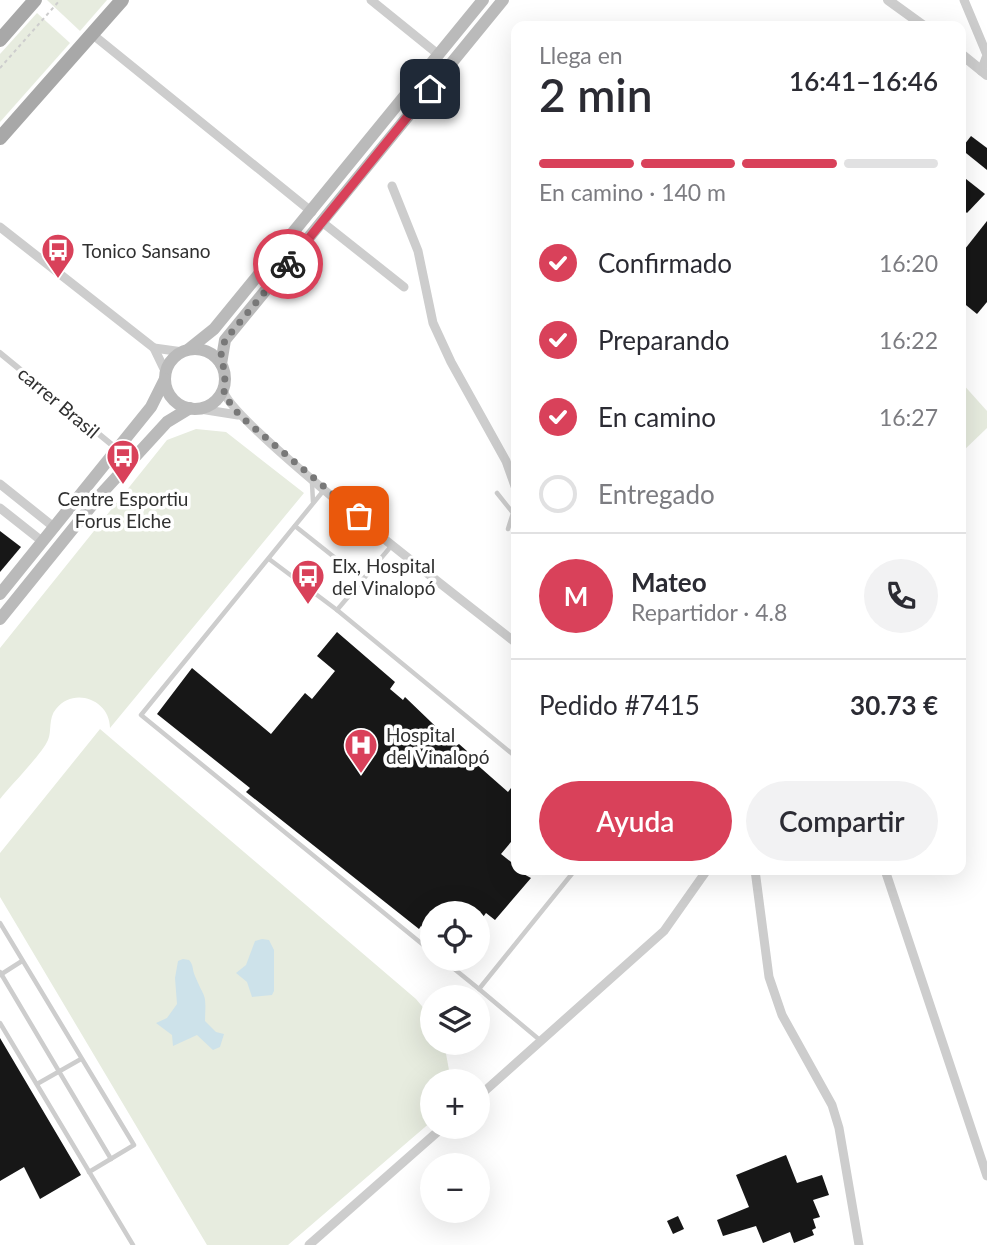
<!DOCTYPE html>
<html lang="es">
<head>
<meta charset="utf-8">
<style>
  body { margin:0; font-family:Lato,sans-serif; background:#f2f2f3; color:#2b2b33; height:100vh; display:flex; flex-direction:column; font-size:26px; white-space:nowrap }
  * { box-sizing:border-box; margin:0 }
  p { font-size:23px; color:#7c7c81 }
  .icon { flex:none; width:38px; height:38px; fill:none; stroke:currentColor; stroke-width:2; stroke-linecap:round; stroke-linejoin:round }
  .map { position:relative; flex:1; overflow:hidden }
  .details { position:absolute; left:511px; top:21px; width:455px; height:854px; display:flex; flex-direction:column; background:#fff; border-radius:14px; box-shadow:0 7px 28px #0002 }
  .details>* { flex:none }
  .buttons { position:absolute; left:420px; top:901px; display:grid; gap:14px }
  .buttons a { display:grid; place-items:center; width:70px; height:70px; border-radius:50%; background:#fff; box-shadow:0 7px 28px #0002; font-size:35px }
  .pin { position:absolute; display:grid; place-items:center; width:60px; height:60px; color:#fff; margin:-30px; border-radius:14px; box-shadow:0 4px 10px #0006 }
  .courier { position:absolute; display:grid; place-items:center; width:70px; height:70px; margin:-35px; border:5px solid #d9415a; border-radius:50%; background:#fff; color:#222; box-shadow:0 2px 9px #0007 }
  .summary em { font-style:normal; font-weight:600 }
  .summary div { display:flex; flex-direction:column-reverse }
  .summary { display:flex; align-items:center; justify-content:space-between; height:119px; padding:0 28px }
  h1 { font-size:46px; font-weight:600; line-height:52px }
  .bar { display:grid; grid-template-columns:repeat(4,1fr); gap:10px 7px; align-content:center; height:84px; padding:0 28px }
  .bar i { height:9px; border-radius:5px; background:#e1e1e2 }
  .bar .active { background:#d9415a }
  .bar p { grid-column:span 4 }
  .line { display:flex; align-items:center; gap:18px; padding:0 28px; border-top:2px solid #e1e1e2 }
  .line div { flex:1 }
  .round { display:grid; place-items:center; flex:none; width:74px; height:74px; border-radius:37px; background:#f2f2f3 }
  ol { padding:0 28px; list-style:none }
  li { display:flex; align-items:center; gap:21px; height:77px }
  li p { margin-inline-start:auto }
  li .icon { padding:7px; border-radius:50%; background:#d9415a; color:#fff; stroke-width:4 }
  li:last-child { color:#7c7c81 }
  li i { width:38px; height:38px; border:4px solid #e1e1e2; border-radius:50% }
  .action { display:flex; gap:14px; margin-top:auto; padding:14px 28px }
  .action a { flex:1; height:80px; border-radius:42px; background:#d9415a; color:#fff; font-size:28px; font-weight:600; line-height:80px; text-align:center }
  .action a+a { background:#f2f2f3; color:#2b2b33 }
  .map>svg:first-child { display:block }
</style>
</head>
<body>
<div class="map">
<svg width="987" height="1245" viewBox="0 0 987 1245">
  <rect width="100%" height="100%" fill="#fff"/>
  <g fill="#e7ecdf">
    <polygon points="47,0 107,0 80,31"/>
    <polygon points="37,13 70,43 0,122 0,54"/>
    <polygon points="961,382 987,411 987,428 961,453"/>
    <path d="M196,429L226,432L304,493L110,728C110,700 74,686 56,709C48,718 52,731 48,740C42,754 11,785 0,799V648L167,440Z"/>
    <polygon points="100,729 416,999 432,1018 432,1043 444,1043 451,1081 432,1082 432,1121 288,1245 207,1245 0,897 0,853"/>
  </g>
  <g fill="#cde2ea">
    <polygon points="262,939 269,940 274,950 274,991 272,995 252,997 247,982 236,973 246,965 255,941"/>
    <path d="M183,959L189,960C194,966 192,969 195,976C206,1002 206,991 205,1021L216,1032L224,1034L220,1047L213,1050L197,1035L173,1046L172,1035L156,1023L167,1018L177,1004L175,978L178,961Z"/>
  </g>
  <g fill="#171717">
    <polygon points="971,136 987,148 987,170 961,149"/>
    <polygon points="961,175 985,194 967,213 961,208"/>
    <polygon points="987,221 987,302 977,314 961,301 961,254"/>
    <polygon points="0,531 21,547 0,572"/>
    <polygon points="337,632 395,682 390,689 403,700 405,697 456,746 459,744 476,759 474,762 508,792 511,788 516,793 516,836 501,854 516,866 516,870 531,878 495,920 486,913 478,924 478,914 432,914 432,934 421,926 419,929 246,792 250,788 157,714 192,668 271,734 305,693 312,699 335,671 317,656"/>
    <polygon points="0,1038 81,1175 40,1199 24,1167 0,1181"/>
    <polygon points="786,1155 797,1183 822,1175 829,1195 813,1200 820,1217 813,1219 816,1228 812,1230 814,1235 794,1243 790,1232 763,1243 756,1226 723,1236 717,1220 749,1207 736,1175"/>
    <polygon points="678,1216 684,1229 673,1234 667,1221"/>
  </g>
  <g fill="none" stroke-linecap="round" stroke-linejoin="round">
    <polyline stroke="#cdcdcd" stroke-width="2" stroke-dasharray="3.5 3.5" stroke-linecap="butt" points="0,68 60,0"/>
    <g stroke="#cdcdcd" stroke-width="4.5">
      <polyline points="312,483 313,502"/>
      <polyline points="324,490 141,715 432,952"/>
      <polyline points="497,493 513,513 508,529"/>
      <polyline points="295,526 363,580"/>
      <polyline points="269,559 337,610 516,757"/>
      <polyline points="337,610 393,544"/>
      <polyline points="0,923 134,1145 89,1172"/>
      <polyline points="442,959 479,989"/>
      <polyline points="0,972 111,1159"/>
      <polyline points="0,975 22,961"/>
      <polyline points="0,1023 133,1245"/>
      <polyline points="541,1041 479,989 575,870"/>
      <polyline points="37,1084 81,1059"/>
    </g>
    <polyline stroke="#cdcdcd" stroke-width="6" points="0,353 117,449"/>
    <g stroke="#cdcdcd" stroke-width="9">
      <polyline points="371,0 439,55"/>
      <polyline points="964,0 987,55 981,71"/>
      <polyline points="92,34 312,212"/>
      <polyline points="392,186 418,251 433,323 451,362 506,461 516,489"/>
      <polyline points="322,222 404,287"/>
      <polyline points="0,227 154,348 166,373"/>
      <polyline points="154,348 183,352"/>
      <path d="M223,390C230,424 474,609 516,643"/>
      <polyline points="200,409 238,415"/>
      <polyline points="0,484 55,528"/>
      <polyline points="0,508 43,542"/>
      <polyline points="755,870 769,977 782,1015 832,1105 839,1128 859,1245"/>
      <polyline points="885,870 987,1176"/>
      <polyline points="478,1097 664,931 707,870"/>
      <polyline points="309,1245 443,1127"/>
    </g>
    <g stroke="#cdcdcd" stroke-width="10">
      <polyline points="888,0 924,26"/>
      <polyline points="961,54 987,75"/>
    </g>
    <g stroke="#bababa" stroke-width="12">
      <circle cx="195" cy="379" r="30"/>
      <polyline points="189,349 214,329 483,0"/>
      <polyline points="221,364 225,340 503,0"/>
      <polyline points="0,594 151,407 165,379"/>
      <polyline points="0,619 101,494 167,422 190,408"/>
    </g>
    <g stroke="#a8a8a8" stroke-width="14">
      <polyline points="0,40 35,0"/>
      <polyline points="0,138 122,0"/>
    </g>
  </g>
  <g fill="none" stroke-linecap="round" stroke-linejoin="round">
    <polyline stroke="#787878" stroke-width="7" stroke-dasharray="0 12.6" points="288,264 225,340 221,355 225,375 224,395 240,416 359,516"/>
    <polyline stroke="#d9415a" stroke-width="9" points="288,264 430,89"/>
  </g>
  <defs>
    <symbol id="bus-pin" viewBox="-11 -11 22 30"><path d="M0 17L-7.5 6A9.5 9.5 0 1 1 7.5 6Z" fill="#d9415a" stroke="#fff"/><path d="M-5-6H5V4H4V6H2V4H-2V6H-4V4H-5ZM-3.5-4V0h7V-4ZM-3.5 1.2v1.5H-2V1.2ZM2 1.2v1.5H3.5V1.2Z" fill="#fff"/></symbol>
    <symbol id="hospital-pin" viewBox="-11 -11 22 30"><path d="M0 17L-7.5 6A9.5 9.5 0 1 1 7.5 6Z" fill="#d9415a" stroke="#fff"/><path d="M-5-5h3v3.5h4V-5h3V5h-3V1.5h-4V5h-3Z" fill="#fff"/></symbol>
  </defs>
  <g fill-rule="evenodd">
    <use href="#bus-pin" x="39" y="231" width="38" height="52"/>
    <use href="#bus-pin" x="104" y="437" width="38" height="52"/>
    <use href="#bus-pin" x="289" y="557" width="38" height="52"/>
    <use href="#hospital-pin" x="342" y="726" width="38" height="52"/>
  </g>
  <g text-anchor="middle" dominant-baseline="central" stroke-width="7" stroke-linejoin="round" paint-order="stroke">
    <g font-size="19" fill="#303030" stroke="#fff" text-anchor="start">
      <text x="82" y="250">Tonico Sansano</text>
      <text x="123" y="498" text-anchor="middle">Centre Esportiu<tspan x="123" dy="22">Forus Elche</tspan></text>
      <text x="332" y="565">Elx, Hospital<tspan x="332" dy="22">del Vinalopó</tspan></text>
      <text x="386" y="734">Hospital<tspan x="386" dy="22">del Vinalopó</tspan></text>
    </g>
    <g font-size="19" fill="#303030" stroke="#fff">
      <text transform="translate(59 402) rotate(40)">carrer Brasil</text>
    </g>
  </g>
</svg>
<div class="buttons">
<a><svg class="icon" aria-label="locate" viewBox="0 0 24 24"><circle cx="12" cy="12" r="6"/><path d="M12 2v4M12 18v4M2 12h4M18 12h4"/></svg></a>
<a><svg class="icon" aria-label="layers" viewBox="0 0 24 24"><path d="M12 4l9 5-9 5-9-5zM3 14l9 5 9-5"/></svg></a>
<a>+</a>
<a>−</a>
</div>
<div class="pin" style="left:359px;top:516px;background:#ea580c"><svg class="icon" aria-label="bag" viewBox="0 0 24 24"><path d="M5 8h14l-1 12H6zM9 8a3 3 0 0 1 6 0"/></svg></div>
<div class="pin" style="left:430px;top:89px;background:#1f2937"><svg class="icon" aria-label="home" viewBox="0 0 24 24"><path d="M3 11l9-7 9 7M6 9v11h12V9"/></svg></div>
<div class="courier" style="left:288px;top:264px"><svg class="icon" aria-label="bike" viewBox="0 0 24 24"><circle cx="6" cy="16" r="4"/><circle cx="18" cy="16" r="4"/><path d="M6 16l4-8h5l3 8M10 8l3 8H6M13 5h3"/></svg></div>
<section class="details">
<div class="summary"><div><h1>2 min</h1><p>Llega en</p></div><em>16:41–16:46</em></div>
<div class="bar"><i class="active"></i><i class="active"></i><i class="active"></i><i></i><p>En camino · 140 m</p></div>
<ol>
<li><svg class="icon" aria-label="check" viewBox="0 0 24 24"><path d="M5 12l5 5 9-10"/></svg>Confirmado<p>16:20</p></li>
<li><svg class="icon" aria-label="check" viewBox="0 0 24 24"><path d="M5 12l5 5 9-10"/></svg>Preparando<p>16:22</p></li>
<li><svg class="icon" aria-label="check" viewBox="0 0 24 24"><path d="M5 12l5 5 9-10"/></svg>En camino<p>16:27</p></li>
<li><i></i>Entregado</li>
</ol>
<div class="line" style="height:126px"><b class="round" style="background:#d9415a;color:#fff">M</b><div><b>Mateo</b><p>Repartidor · 4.8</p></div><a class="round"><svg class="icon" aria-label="phone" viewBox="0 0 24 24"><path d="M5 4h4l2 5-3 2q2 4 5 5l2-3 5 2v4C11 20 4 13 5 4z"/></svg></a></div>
<div class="line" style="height:91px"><div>Pedido #7415</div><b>30.73 €</b></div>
<div class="action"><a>Ayuda</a><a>Compartir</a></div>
</section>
</div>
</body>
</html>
